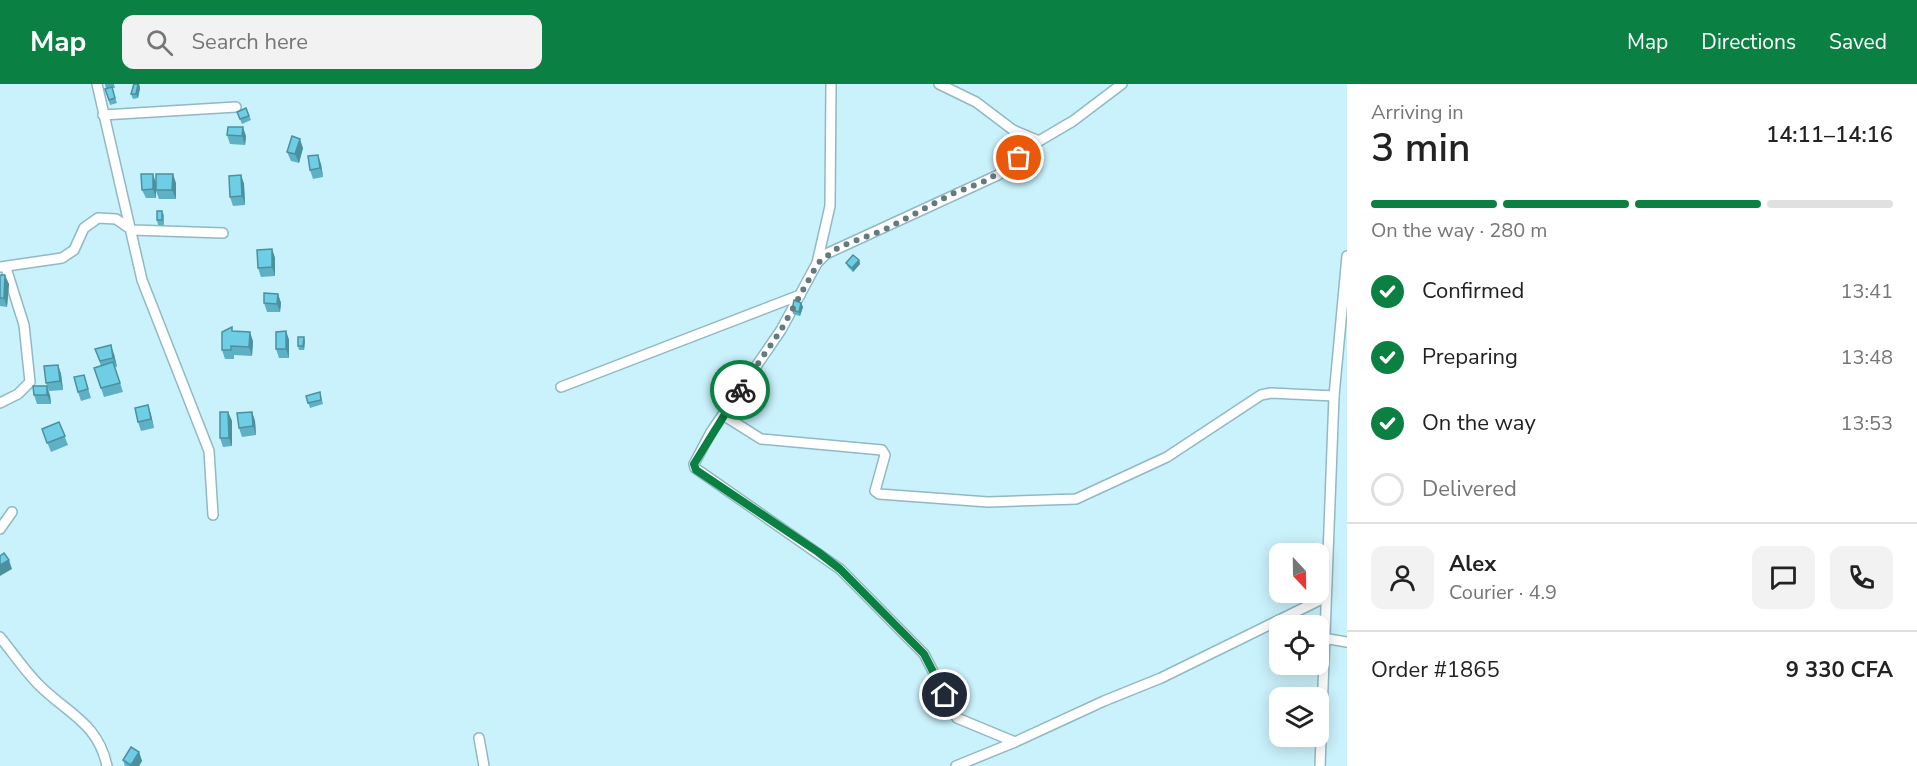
<!DOCTYPE html>
<html lang="en">
<head>
<meta charset="utf-8">
<style>
  body { margin:0; font-family:"Nunito Sans",sans-serif; background:#f2f2f2; color:#222; height:100vh; display:flex; flex-direction:column; font-size:22px; white-space:nowrap }
  * { box-sizing:border-box; margin:0 }
  p { font-size:20px; color:#767676 }
  .icon { flex:none; width:33px; height:33px; fill:none; stroke:currentColor; stroke-width:2; stroke-linecap:round; stroke-linejoin:round }
  .map { position:relative; flex:1; overflow:hidden }
  .panel { display:flex; flex-direction:column; background:#fff; width:570px }
  .panel>* { flex:none }
  .needle { width:39px; rotate:158deg }
  .controls { position:absolute; left:1269px; top:459px; display:grid; gap:12px }
  .controls a { display:grid; place-items:center; width:60px; height:60px; border-radius:12px; background:#fff; box-shadow:0 3px 15px #0003; font-size:30px }
  .pin { position:absolute; display:grid; place-items:center; width:51px; height:51px; color:#fff; margin:-26px; border:3px solid #fff; border-radius:50%; box-shadow:0 2px 6px #0007 }
  .courier { position:absolute; display:grid; place-items:center; width:60px; height:60px; margin:-30px; border:4px solid #0b8043; border-radius:50%; background:#fff; color:#222; box-shadow:0 2px 8px #0007 }
  .overview em { font-style:normal; font-weight:600 }
  .overview div { display:flex; flex-direction:column-reverse }
  .overview { display:flex; align-items:center; justify-content:space-between; height:102px; padding:0 24px }
  h1 { font-size:39px; font-weight:600; line-height:45px }
  .bar { display:grid; grid-template-columns:repeat(4,1fr); gap:9px 6px; align-content:center; height:72px; padding:0 24px }
  .bar i { height:8px; border-radius:4px; background:#e0e0e0 }
  .bar .active { background:#0b8043 }
  .bar p { grid-column:span 4 }
  .line { display:flex; align-items:center; gap:15px; padding:0 24px; border-top:2px solid #e0e0e0 }
  .line div { flex:1 }
  .round { display:grid; place-items:center; flex:none; width:63px; height:63px; border-radius:12px; background:#f2f2f2 }
  ol { padding:0 24px; list-style:none }
  li { display:flex; align-items:center; gap:18px; height:66px }
  li p { margin-inline-start:auto }
  li .icon { padding:6px; border-radius:50%; background:#0b8043; color:#fff; stroke-width:4 }
  li:last-child { color:#767676 }
  li i { width:33px; height:33px; border:3px solid #e0e0e0; border-radius:50% }
  header { display:flex; align-items:center; gap:36px; box-sizing:border-box; height:84px; padding:0 30px; background:#0b8043; color:#fff }
  header strong { font-size:28px }
  nav { display:flex; gap:33px; margin-inline-start:auto; font-size:21px }
  .search { width:420px; height:54px; background:#f2f2f2; display:flex; align-items:center; gap:15px; box-sizing:border-box; padding:0 21px; border-radius:12px; color:#767676; font-size:22px }
  main { display:flex; flex:1; min-height:0 }
  .map>svg:first-child { display:block }
</style>
</head>
<body>
<header>
<strong>Map</strong>
<div class="search"><svg class="icon" aria-label="search" viewBox="0 0 24 24"><circle cx="10" cy="10" r="6"/><path d="M15 15l6 6"/></svg>Search here</div>
<nav><a>Map</a><a>Directions</a><a>Saved</a></nav>
</header>
<main>
<div class="map">
<svg width="1347" height="682" viewBox="0 0 1347 682">
  <rect width="100%" height="100%" fill="#caf2fc"/>
  <g fill="none" stroke-linecap="round" stroke-linejoin="round">
    <defs>
      <g id="street">
        <polyline points="97,0 142,196 209,367 213,431"/>
        <polyline points="939,0 976,18 1013,46 1039,57"/>
        <polyline points="1122,0 1073,37 1039,57 998,91 826,170 817,179 781,246 711,348 694,380 695,384 840,485 924,570 957,634 1015,658 1104,617 1161,594 1324,514"/>
        <polyline points="103,31 236,23"/>
        <polyline points="817,179 830,122 831,0"/>
        <polyline points="0,183 62,174 74,166 84,144 98,134 116,135 132,146 223,149"/>
        <polyline points="561,303 800,211"/>
        <polyline points="0,319 18,310 30,298 24,241 6,184"/>
        <polyline points="723,331 761,355 882,366 885,371 875,407 879,410 988,418 1076,415 1167,373 1261,311 1271,309 1334,312"/>
        <polyline points="0,445 12,428"/>
        <path d="M0,553C13,569 25,587 39,601C68,630 98,639 107,682"/>
        <polyline points="1323,554 1347,558"/>
        <polyline points="479,654 484,682"/>
        <polyline points="956,682 1015,658"/>
        <polyline points="1320,682 1334,312 1347,172"/>
      </g>
    </defs>
    <use href="#street" stroke="#92b8c2" stroke-width="12"/>
    <use href="#street" stroke="#fff" stroke-width="9"/>
  </g>
  <g fill="#5eb1c5">
    <polygon points="105,0 114,0 115,4 112,4 117,19 110,21 105,5 106,5"/>
    <polygon points="133,0 139,0 140,4 138,14 133,15 131,10"/>
    <polygon points="246,24 251,36 242,40 237,28"/>
    <polygon points="227,51 246,52 245,61 230,60"/>
    <polygon points="303,64 299,79 291,77 287,68"/>
    <polygon points="321,80 323,93 313,95 310,86"/>
    <polygon points="241,91 244,100 245,121 233,122 230,113"/>
    <polygon points="156,98 176,99 176,115 159,115 156,107 156,114 146,114 142,106"/>
    <polygon points="162,127 164,131 164,141 158,141 157,136"/>
    <polygon points="272,165 275,174 275,192 261,193 258,184"/>
    <polygon points="859,176 860,180 853,188 848,183 846,179"/>
    <polygon points="0,191 9,200 7,223 0,222"/>
    <polygon points="278,210 281,219 280,228 267,228 264,219"/>
    <polygon points="801,219 803,223 800,232 793,230 792,226"/>
    <polygon points="233,247 253,257 252,272 234,271 234,275 225,275 222,266"/>
    <polygon points="286,247 289,256 289,274 279,274 276,265"/>
    <polygon points="305,257 304,266 299,266 298,262"/>
    <polygon points="95,265 114,270 117,283 115,283 123,308 104,313 94,284 101,282"/>
    <polygon points="58,281 61,290 63,306 49,307 46,299"/>
    <polygon points="84,291 91,314 81,317 78,308"/>
    <polygon points="320,308 323,320 310,324 306,312"/>
    <polygon points="34,311 50,311 51,320 37,320"/>
    <polygon points="148,321 154,344 141,347 138,338"/>
    <polygon points="228,328 232,337 232,362 223,363 220,354"/>
    <polygon points="252,328 255,337 256,351 242,353 239,344"/>
    <polygon points="59,338 68,361 51,368 42,345"/>
    <polygon points="139,668 142,677 139,682 125,682 123,676"/>
  </g>
  <g fill="#4c90a0">
    <polygon points="138,0 139,0 140,4 138,14 136,10"/>
    <polygon points="243,43 246,52 245,61 242,52"/>
    <polygon points="300,55 303,64 299,79 295,70"/>
    <polygon points="318,71 321,80 323,93 320,84"/>
    <polygon points="153,90 156,99 156,114 153,105"/>
    <polygon points="173,90 176,99 176,115 172,106"/>
    <polygon points="241,91 244,100 245,121 242,112"/>
    <polygon points="272,165 275,174 275,192 272,183"/>
    <polygon points="859,176 860,180 853,188 852,184"/>
    <polygon points="5,191 9,200 7,223 4,214"/>
    <polygon points="278,210 281,219 280,228 277,220"/>
    <polygon points="801,219 803,223 800,232 799,228"/>
    <polygon points="286,247 289,256 289,274 286,265"/>
    <polygon points="250,248 253,257 252,272 249,263"/>
    <polygon points="304,253 305,257 304,266 303,262"/>
    <polygon points="111,261 114,270 117,283 113,274"/>
    <polygon points="58,281 61,290 63,306 60,297"/>
    <polygon points="47,302 50,311 51,320 47,311"/>
    <polygon points="148,321 151,330 154,344 151,335"/>
    <polygon points="228,328 232,337 232,362 229,354"/>
    <polygon points="252,328 255,337 256,351 253,342"/>
    <polygon points="9,476 12,485 0,492 0,481"/>
    <polygon points="139,668 142,677 139,682 131,682"/>
  </g>
  <g fill="#6dcee5" stroke="#4c90a0" stroke-width="1.5">
    <polygon points="134,0 138,0 136,10 131,10"/>
    <polygon points="112,3 115,14 109,16 105,5"/>
    <polygon points="246,24 249,32 240,35 237,28"/>
    <polygon points="228,43 243,43 242,52 227,51"/>
    <polygon points="292,52 300,55 295,70 287,68"/>
    <polygon points="318,71 320,84 310,86 308,72"/>
    <polygon points="141,90 153,90 153,105 142,106"/>
    <polygon points="156,90 173,90 172,106 156,106"/>
    <polygon points="241,91 242,112 230,113 229,92"/>
    <rect x="157" y="127" width="5" height="9"/>
    <polygon points="272,165 272,183 258,184 257,166"/>
    <polygon points="853,171 859,176 852,184 846,179"/>
    <polygon points="0,191 5,191 4,214 0,214"/>
    <polygon points="264,209 278,210 277,220 264,219"/>
    <polygon points="794,216 801,219 799,228 792,226"/>
    <polygon points="232,243 232,247 250,248 249,263 231,262 231,266 222,266 222,248"/>
    <polygon points="286,247 286,265 276,265 276,248"/>
    <polygon points="298,253 304,253 303,262 298,262"/>
    <polygon points="111,261 113,274 100,277 95,265"/>
    <polygon points="113,278 120,299 101,304 94,284"/>
    <polygon points="58,281 60,297 46,299 44,282"/>
    <polygon points="84,291 88,305 78,308 74,293"/>
    <polygon points="33,302 47,302 47,311 34,311"/>
    <polygon points="320,308 321,316 308,319 306,312"/>
    <polygon points="148,321 151,335 138,338 135,324"/>
    <polygon points="220,328 228,328 229,354 220,354"/>
    <polygon points="252,328 253,342 239,344 237,329"/>
    <polygon points="59,338 65,352 47,359 42,345"/>
    <polygon points="4,469 9,476 0,481 0,472"/>
    <polygon points="131,663 139,668 131,681 123,676"/>
  </g>
  <g fill="none" stroke-linecap="round" stroke-linejoin="round">
    <polyline stroke="#627a80" stroke-width="6" stroke-dasharray="0 10.8" points="740,306 781,246 818,179 839,163 884,146 952,110 988,96 1019,74"/>
    <polyline stroke="#0b8043" stroke-width="8" points="740,306 694,380 696,386 818,468 840,485 924,570 945,611"/>
  </g>
</svg>
<div class="controls">
<a><svg class="needle" viewBox="-14 -14 28 28"><path d="M0-13l5 13h-10z" fill="#e53935"/><path d="M0 13l5-13h-10z" fill="#767676"/></svg></a>
<a><svg class="icon" aria-label="locate" viewBox="0 0 24 24"><circle cx="12" cy="12" r="6"/><path d="M12 2v4M12 18v4M2 12h4M18 12h4"/></svg></a>
<a><svg class="icon" aria-label="layers" viewBox="0 0 24 24"><path d="M12 4l9 5-9 5-9-5zM3 14l9 5 9-5"/></svg></a>
</div>
<div class="pin" style="left:1019px;top:74px;background:#ea580c"><svg class="icon" aria-label="bag" viewBox="0 0 24 24"><path d="M5 8h14l-1 12H6zM9 8a3 3 0 0 1 6 0"/></svg></div>
<div class="pin" style="left:945px;top:611px;background:#1f2937"><svg class="icon" aria-label="home" viewBox="0 0 24 24"><path d="M3 11l9-7 9 7M6 9v11h12V9"/></svg></div>
<div class="courier" style="left:740px;top:306px"><svg class="icon" aria-label="bike" viewBox="0 0 24 24"><circle cx="6" cy="16" r="4"/><circle cx="18" cy="16" r="4"/><path d="M6 16l4-8h5l3 8M10 8l3 8H6M13 5h3"/></svg></div>
</div>
<section class="panel">
<div class="overview"><div><h1>3 min</h1><p>Arriving in</p></div><em>14:11–14:16</em></div>
<div class="bar"><i class="active"></i><i class="active"></i><i class="active"></i><i></i><p>On the way · 280 m</p></div>
<ol>
<li><svg class="icon" aria-label="check" viewBox="0 0 24 24"><path d="M5 12l5 5 9-10"/></svg>Confirmed<p>13:41</p></li>
<li><svg class="icon" aria-label="check" viewBox="0 0 24 24"><path d="M5 12l5 5 9-10"/></svg>Preparing<p>13:48</p></li>
<li><svg class="icon" aria-label="check" viewBox="0 0 24 24"><path d="M5 12l5 5 9-10"/></svg>On the way<p>13:53</p></li>
<li><i></i>Delivered</li>
</ol>
<div class="line" style="height:108px"><a class="round"><svg class="icon" aria-label="person" viewBox="0 0 24 24"><circle cx="12" cy="8" r="4"/><path d="M4 21q1-7 8-7t8 7"/></svg></a><div><b>Alex</b><p>Courier · 4.9</p></div><a class="round"><svg class="icon" aria-label="chat" viewBox="0 0 24 24"><path d="M4 5h16v11H9l-5 4z"/></svg></a><a class="round"><svg class="icon" aria-label="phone" viewBox="0 0 24 24"><path d="M5 4h4l2 5-3 2q2 4 5 5l2-3 5 2v4C11 20 4 13 5 4z"/></svg></a></div>
<div class="line" style="height:78px"><div>Order #1865</div><b>9 330 CFA</b></div>
</section>
</main>
</body>
</html>
